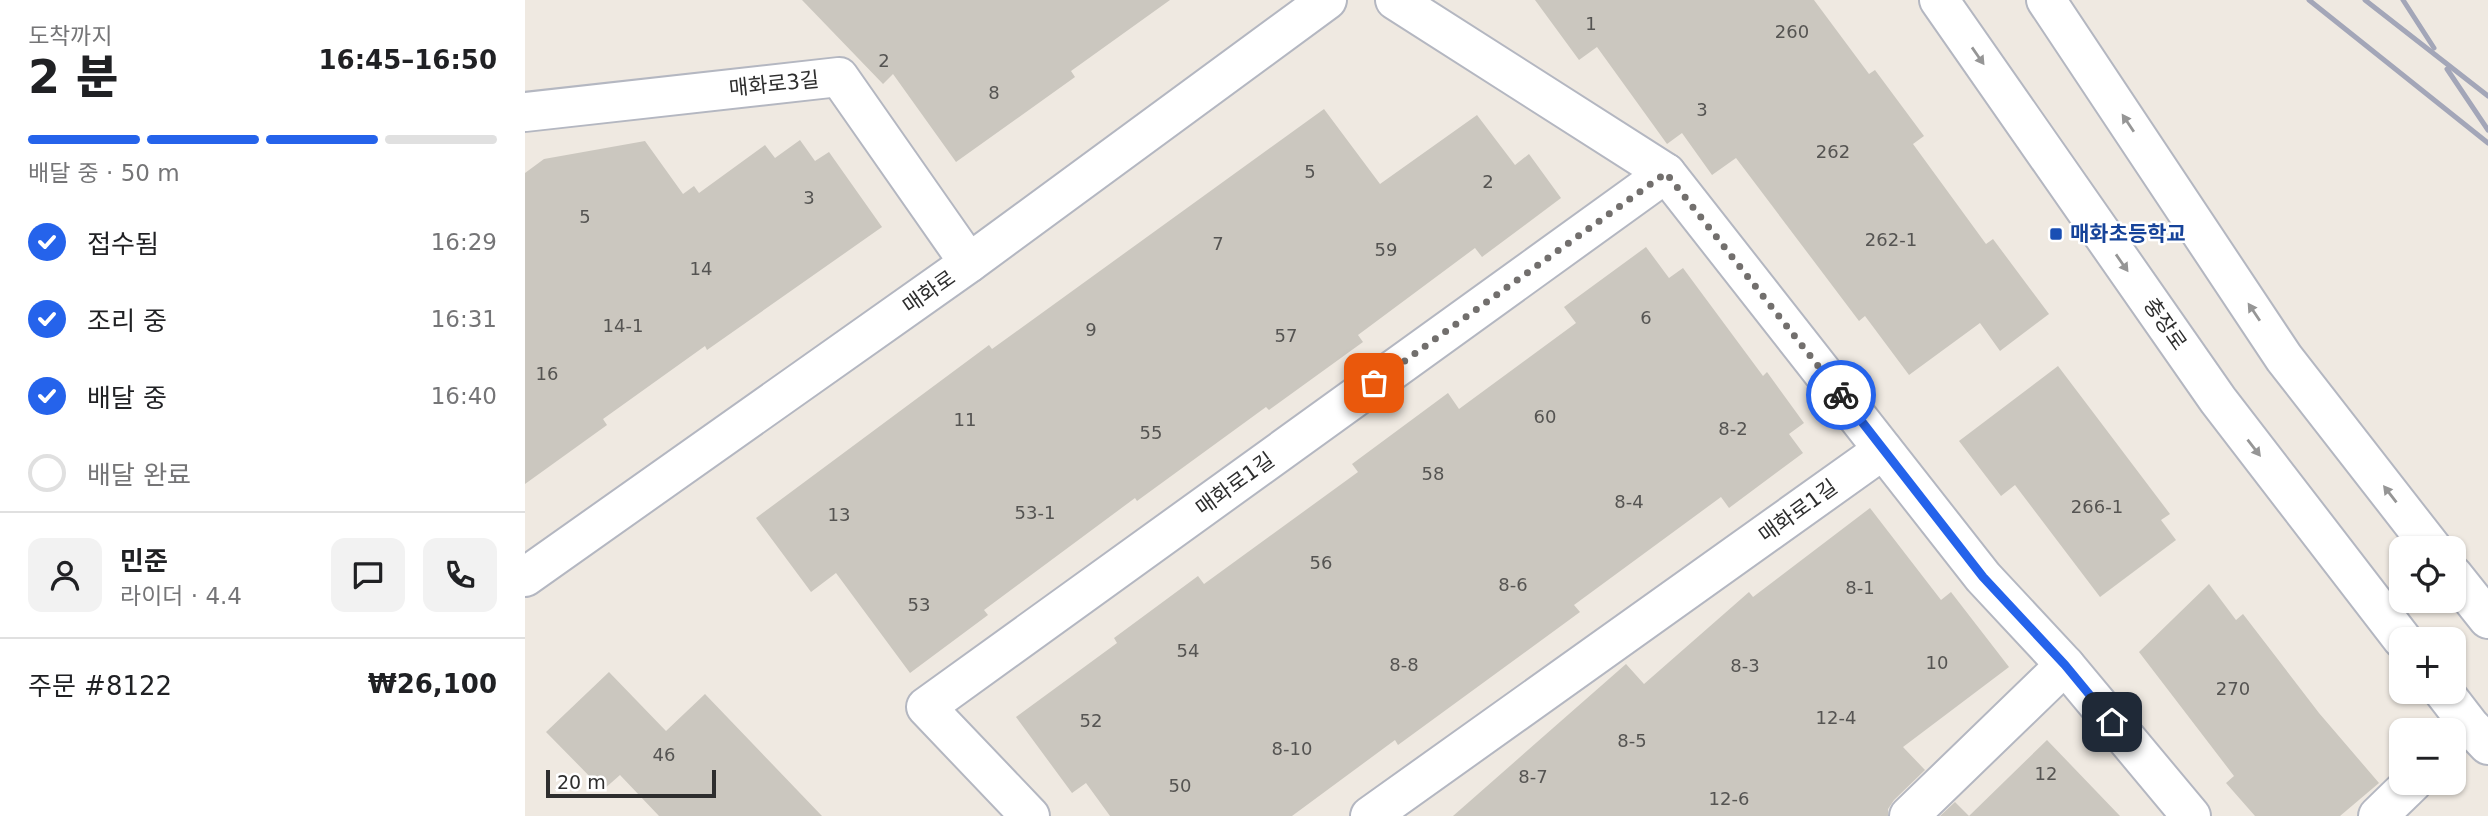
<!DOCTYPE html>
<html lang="ko">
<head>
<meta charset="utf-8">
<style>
  body { margin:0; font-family:"DejaVu Sans","Noto Sans KR",sans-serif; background:#f2f2f2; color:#202124; height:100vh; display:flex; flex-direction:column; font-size:26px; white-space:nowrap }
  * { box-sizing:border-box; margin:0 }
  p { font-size:23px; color:#757577 }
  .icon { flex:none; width:38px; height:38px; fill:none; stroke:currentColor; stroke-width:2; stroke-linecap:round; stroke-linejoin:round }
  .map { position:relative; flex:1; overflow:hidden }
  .panel { display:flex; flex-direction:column; background:#fff; width:525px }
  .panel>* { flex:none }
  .tools { position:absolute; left:1864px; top:536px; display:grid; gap:14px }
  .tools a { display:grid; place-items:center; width:77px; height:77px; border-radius:14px; background:#fff; box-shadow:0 2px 5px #0004; font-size:35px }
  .scale { position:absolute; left:21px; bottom:18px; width:170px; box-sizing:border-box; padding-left:7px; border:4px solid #2e2e2e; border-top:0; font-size:19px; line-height:24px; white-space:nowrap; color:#2e2e2e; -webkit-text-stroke:5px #fff; paint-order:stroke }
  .pin { position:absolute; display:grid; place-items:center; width:60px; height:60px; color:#fff; margin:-30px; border-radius:14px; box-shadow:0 4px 10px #0006 }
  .courier { position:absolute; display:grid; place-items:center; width:70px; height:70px; margin:-35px; border:5px solid #2563eb; border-radius:50%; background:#fff; color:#222; box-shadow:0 2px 9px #0007 }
  .overview em { font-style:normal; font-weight:800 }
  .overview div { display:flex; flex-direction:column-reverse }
  .overview { display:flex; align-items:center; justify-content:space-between; height:119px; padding:0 28px }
  h1 { font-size:46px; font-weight:800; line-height:52px }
  .bar { display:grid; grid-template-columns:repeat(4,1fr); gap:10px 7px; align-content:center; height:84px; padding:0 28px }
  .bar i { height:9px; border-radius:5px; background:#e0e0e0 }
  .bar .current { background:#2563eb }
  .bar p { grid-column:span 4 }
  .line { display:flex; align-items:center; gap:18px; padding:0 28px; border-top:2px solid #e0e0e0 }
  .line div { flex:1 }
  .round { display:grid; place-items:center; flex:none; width:74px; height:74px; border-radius:14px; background:#f2f2f2 }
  ol { padding:0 28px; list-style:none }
  li { display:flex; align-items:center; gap:21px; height:77px }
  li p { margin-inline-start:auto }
  li .icon { padding:7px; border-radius:50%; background:#2563eb; color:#fff; stroke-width:4 }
  li:last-child { color:#757577 }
  li i { width:38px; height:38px; border:4px solid #e0e0e0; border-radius:50% }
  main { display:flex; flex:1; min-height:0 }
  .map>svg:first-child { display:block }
</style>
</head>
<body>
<main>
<section class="panel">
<div class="overview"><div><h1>2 분</h1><p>도착까지</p></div><em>16:45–16:50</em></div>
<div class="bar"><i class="current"></i><i class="current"></i><i class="current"></i><i></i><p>배달 중 · 50 m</p></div>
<ol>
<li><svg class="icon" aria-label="check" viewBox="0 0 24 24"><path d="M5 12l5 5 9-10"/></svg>접수됨<p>16:29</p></li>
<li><svg class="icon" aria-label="check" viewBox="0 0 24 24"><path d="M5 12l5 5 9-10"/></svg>조리 중<p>16:31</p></li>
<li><svg class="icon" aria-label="check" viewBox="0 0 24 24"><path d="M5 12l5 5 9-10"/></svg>배달 중<p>16:40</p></li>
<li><i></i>배달 완료</li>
</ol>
<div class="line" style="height:126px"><a class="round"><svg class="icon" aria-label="person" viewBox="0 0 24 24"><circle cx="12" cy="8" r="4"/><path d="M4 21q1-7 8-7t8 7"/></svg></a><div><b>민준</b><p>라이더 · 4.4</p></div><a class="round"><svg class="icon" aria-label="chat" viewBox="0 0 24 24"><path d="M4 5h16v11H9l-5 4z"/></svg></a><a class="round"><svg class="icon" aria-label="phone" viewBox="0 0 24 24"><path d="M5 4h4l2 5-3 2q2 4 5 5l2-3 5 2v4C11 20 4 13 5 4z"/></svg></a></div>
<div class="line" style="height:91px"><div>주문 #8122</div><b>₩26,100</b></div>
</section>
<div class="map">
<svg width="1963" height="816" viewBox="0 0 1963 816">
  <rect width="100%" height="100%" fill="#efe9e1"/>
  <g fill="#cbc7bf">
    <polygon points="277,0 645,0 546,71 550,77 431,162 368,74 358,84"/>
    <polygon points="1010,0 1289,0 1344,74 1350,70 1399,136 1388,144 1461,244 1468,239 1524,314 1475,351 1455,323 1384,375 1340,316 1334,321 1211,158 1187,175 1157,133 1142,144 1072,47 1054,60"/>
    <polygon points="799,109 855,184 952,115 990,165 1004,154 1036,198 957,257 950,248 833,335 838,342 744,410 741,407 612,501 610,498 459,610 463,615 385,673 311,573 286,592 231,518 464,345 467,349"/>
    <polygon points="275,140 290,161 304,152 357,227 182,350 180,346 78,419 82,425 0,484 0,173 19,159 120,141 158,194 169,186 174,193 240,145 250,158"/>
    <polygon points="1121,247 1144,278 1158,268 1238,376 1242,372 1279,423 1264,434 1278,453 1204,508 1196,497 1049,605 1055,612 873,745 870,740 767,816 585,816 561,783 547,793 491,717 592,643 589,638 673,576 679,584 833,472 827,464 923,393 934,409 1051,323 1039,307"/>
    <polygon points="1533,366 1645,514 1636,520 1651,540 1575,597 1490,485 1476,496 1434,441"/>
    <polygon points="1345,508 1416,600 1426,592 1484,667 1378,747 1400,770 1369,800 1363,809 1363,816 928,816 1101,664 1119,684 1224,592 1228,597"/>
    <polygon points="1684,584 1711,620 1718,614 1794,713 1854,783 1815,816 1730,816 1701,783 1709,776 1614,652"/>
    <polygon points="84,672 141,731 180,694 297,816 134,816 95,775 78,790 21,732"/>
    <polygon points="1522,740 1595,816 1415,816 1430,802 1444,816"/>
  </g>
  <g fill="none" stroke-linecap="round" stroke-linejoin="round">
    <defs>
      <g id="street">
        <polyline points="870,0 1141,173 1458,577 1540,665 1666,816"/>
        <polyline points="0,112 314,77 444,263"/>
        <polyline points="505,816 401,707 1141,173"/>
        <polyline points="845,816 1358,450"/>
        <polyline points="1384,816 1540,665"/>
        <polyline points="1853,816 1888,782"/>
      </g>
      <g id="secondary">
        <polyline points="1414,0 1693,400 1877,639"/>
        <polyline points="1521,0 1759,358 1907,548"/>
        <polyline points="1928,575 1963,619"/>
        <polyline points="0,577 444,263 802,0"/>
        <polyline points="1918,691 1945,726 1963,745"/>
      </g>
    </defs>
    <use href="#street" stroke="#b4b7c1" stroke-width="42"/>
    <use href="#secondary" stroke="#b4b7c1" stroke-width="42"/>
    <use href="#street" stroke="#fff" stroke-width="38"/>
    <use href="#secondary" stroke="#fff" stroke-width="38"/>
    <g stroke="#a3a6b8" stroke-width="5">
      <polyline points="1784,0 1963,143"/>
      <polyline points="1840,0 1963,96"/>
      <polyline points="1878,0 1909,48"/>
      <polyline points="1922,69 1963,130"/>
    </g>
  </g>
  <defs><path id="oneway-solid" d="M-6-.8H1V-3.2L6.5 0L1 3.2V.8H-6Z" transform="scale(1.75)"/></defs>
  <g fill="#969696">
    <use href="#oneway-solid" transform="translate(1453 56) rotate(55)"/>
    <use href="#oneway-solid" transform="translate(1603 123) rotate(-124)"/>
    <use href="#oneway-solid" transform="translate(1597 263) rotate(55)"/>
    <use href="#oneway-solid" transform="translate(1729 312) rotate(-124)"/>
    <use href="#oneway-solid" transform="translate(1729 448) rotate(52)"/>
    <use href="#oneway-solid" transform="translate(1865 494) rotate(-128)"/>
  </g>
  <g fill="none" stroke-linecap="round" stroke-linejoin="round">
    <polyline stroke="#726f6d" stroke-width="7" stroke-dasharray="0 12.6" points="849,383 1141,173 1316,395"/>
    <polyline stroke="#2563eb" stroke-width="9" points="1316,395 1458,577 1540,665 1587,722"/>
  </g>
  <rect fill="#1a4fb4" stroke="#fff" stroke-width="2.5" x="1524" y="227" width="14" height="14" rx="3.5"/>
  <g text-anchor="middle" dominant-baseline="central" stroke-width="5" stroke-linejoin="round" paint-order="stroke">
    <g font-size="18" fill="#555452">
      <text x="1066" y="23">1</text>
      <text x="1267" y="31">260</text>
      <text x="359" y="60">2</text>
      <text x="469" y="92">8</text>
      <text x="1177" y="109">3</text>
      <text x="1308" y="151">262</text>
      <text x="785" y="171">5</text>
      <text x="963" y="181">2</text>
      <text x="284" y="197">3</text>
      <text x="60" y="216">5</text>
      <text x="1366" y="239">262-1</text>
      <text x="693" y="243">7</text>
      <text x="861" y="249">59</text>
      <text x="176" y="268">14</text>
      <text x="1121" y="317">6</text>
      <text x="98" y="325">14-1</text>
      <text x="566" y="329">9</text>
      <text x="761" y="335">57</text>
      <text x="22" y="373">16</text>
      <text x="1020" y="416">60</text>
      <text x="440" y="419">11</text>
      <text x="1208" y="428">8-2</text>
      <text x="626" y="432">55</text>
      <text x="908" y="473">58</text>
      <text x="1104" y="501">8-4</text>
      <text x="1572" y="506">266-1</text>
      <text x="510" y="512">53-1</text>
      <text x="314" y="514">13</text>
      <text x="796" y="562">56</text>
      <text x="988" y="584">8-6</text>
      <text x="1335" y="587">8-1</text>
      <text x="394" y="604">53</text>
      <text x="663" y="650">54</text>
      <text x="1412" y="662">10</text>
      <text x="879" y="664">8-8</text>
      <text x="1220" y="665">8-3</text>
      <text x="1708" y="688">270</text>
      <text x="1311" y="717">12-4</text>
      <text x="566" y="720">52</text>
      <text x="1107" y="740">8-5</text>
      <text x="767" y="748">8-10</text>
      <text x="139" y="754">46</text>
      <text x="1521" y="773">12</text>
      <text x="1008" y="776">8-7</text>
      <text x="655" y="785">50</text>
      <text x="1204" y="798">12-6</text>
    </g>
    <g font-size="21" fill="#2e2e2e" stroke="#fff">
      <text transform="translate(249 84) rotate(-6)">매화로3길</text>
      <text transform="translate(404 292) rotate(-35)">매화로</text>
      <text transform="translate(1640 324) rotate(55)">충장로</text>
      <text transform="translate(710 484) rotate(-36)">매화로1길</text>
      <text transform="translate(1273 511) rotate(-36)">매화로1길</text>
    </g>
    <g font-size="21" font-weight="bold" fill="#164399" stroke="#fff" text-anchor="start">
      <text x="1545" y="234">매화초등학교</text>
    </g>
  </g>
</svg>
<div class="tools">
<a><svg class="icon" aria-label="locate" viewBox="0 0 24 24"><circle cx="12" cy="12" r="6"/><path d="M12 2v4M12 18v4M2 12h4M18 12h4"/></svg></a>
<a>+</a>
<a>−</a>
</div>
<div class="scale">20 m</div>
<div class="pin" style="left:849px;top:383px;background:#ea580c"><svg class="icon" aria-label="bag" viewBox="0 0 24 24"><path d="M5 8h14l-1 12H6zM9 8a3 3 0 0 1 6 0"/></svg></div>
<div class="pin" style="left:1587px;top:722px;background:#1f2937"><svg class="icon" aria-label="home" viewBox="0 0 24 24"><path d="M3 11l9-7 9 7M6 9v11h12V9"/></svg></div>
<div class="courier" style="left:1316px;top:395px"><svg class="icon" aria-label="bike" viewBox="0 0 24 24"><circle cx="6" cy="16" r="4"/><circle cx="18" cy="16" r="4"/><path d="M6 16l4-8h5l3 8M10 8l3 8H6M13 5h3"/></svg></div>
</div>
</main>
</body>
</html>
